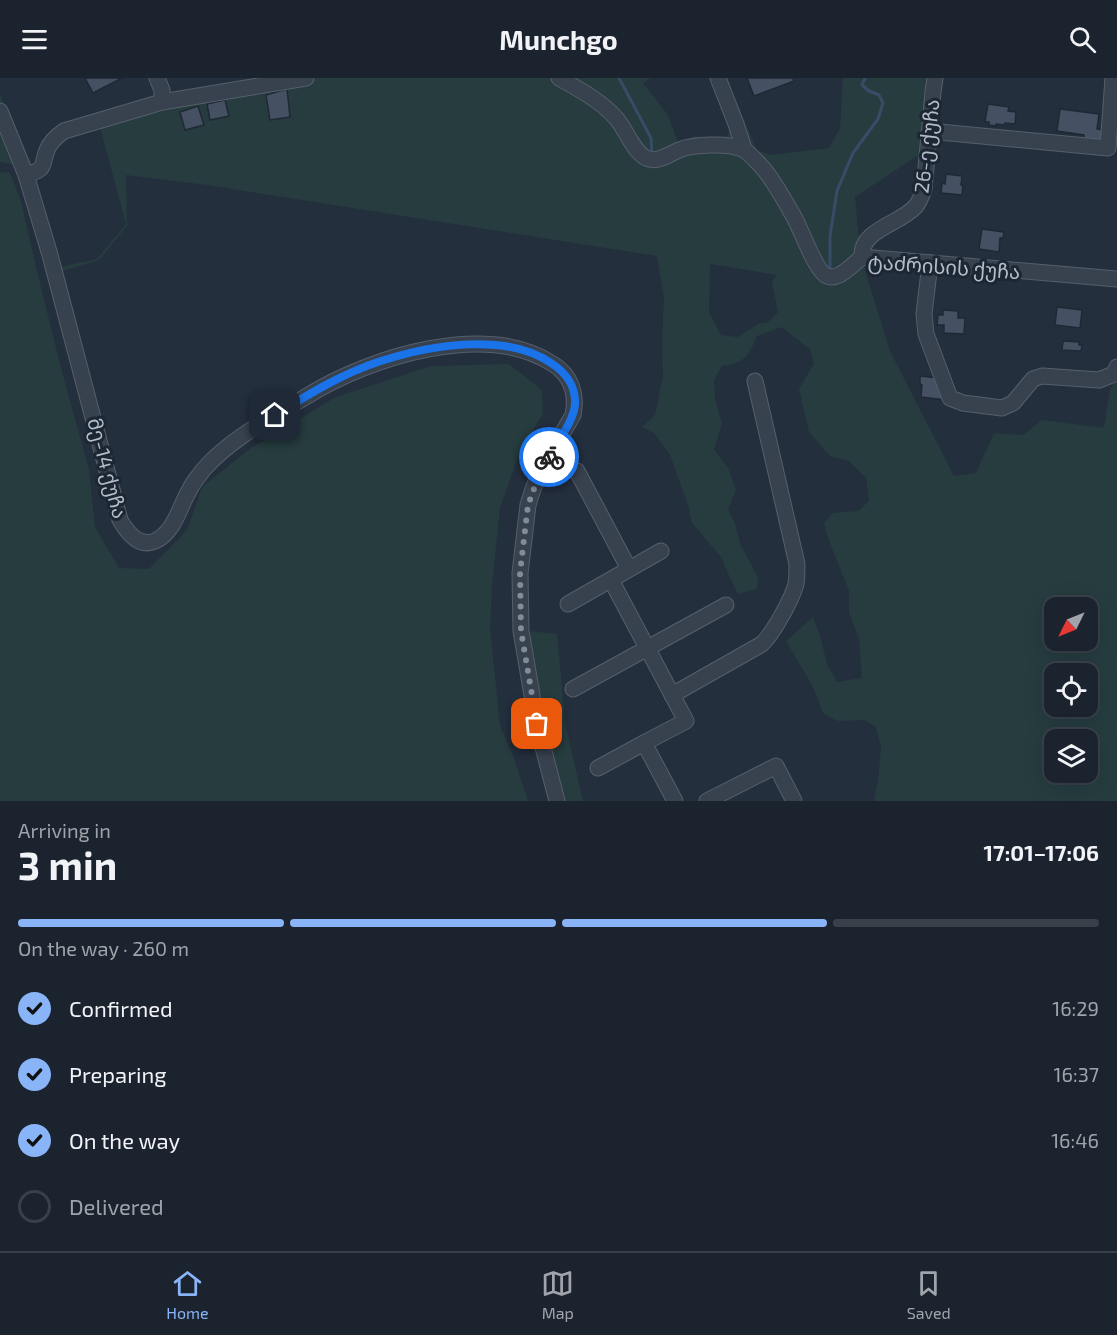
<!DOCTYPE html>
<html lang="en">
<head>
<meta charset="utf-8">
<style>
  body { margin:0; font-family:"Exo 2","Noto Sans Georgian",sans-serif; background:#282f3a; color:#f1f3f6; height:100vh; display:flex; flex-direction:column; font-size:22px; white-space:nowrap }
  * { box-sizing:border-box; margin:0 }
  p { font-size:20px; color:#a0a4aa }
  .icon { flex:none; width:33px; height:33px; fill:none; stroke:currentColor; stroke-width:2; stroke-linecap:round; stroke-linejoin:round }
  .map { position:relative; height:723px; overflow:hidden }
  .details { display:flex; flex-direction:column; background:#1b232e; flex:1 }
  .details>* { flex:none }
  .needle { width:39px; rotate:227deg }
  .fabs { position:absolute; left:1044px; top:519px; display:grid; gap:12px }
  .fabs a { display:grid; place-items:center; width:54px; height:54px; border-radius:12px; background:#1b232e; box-shadow:0 6px 24px #0002,0 0 0 2px #39404a; font-size:30px }
  .pin { position:absolute; display:grid; place-items:center; width:51px; height:51px; color:#fff; margin:-26px; border-radius:12px; box-shadow:0 3px 9px #0006 }
  .courier { position:absolute; display:grid; place-items:center; width:60px; height:60px; margin:-30px; border:4px solid #1a73e8; border-radius:50%; background:#fff; color:#222; box-shadow:0 2px 8px #0007 }
  .head em { font-style:normal; font-weight:700 }
  .head div { display:flex; flex-direction:column-reverse }
  .head { display:flex; align-items:center; justify-content:space-between; height:102px; padding:0 18px }
  h1 { font-size:39px; font-weight:700; line-height:45px }
  .bar { display:grid; grid-template-columns:repeat(4,1fr); gap:9px 6px; align-content:center; height:72px; padding:0 18px }
  .bar i { height:8px; border-radius:4px; background:#39404a }
  .bar .active { background:#8ab4f8 }
  .bar p { grid-column:span 4 }
  ol { padding:0 18px; list-style:none }
  li { display:flex; align-items:center; gap:18px; height:66px }
  li p { margin-inline-start:auto }
  li .icon { padding:6px; border-radius:50%; background:#8ab4f8; color:#111; stroke-width:4 }
  li:last-child { color:#a0a4aa }
  li i { width:33px; height:33px; border:3px solid #39404a; border-radius:50% }
  header { display:flex; justify-content:space-between; align-items:center; height:78px; padding:0 18px; background:#1b232e; font-size:27px; font-weight:700 }
  .tab-bar { display:flex; justify-content:space-around; align-items:center; height:84px; border-top:2px solid #39404a; background:#1b232e; font-size:16px; color:#a0a4aa }
  .tab-bar a { display:grid; justify-items:center; gap:3px }
  .tab-bar .active { color:#8ab4f8 }
  .map>svg:first-child { display:block }
</style>
</head>
<body>
<header><svg class="icon" aria-label="menu" viewBox="0 0 24 24"><path d="M4 6h16M4 12h16M4 18h16"/></svg>Munchgo<svg class="icon" aria-label="search" viewBox="0 0 24 24"><circle cx="10" cy="10" r="6"/><path d="M15 15l6 6"/></svg></header>
<div class="map">
<svg width="1117" height="723" viewBox="0 0 1117 723">
  <rect width="100%" height="100%" fill="#242f3e"/>
  <g fill="#263c3f" fill-rule="evenodd">
    <path d="M277,0H651L643,5L668,37L678,65L695,58L716,63L726,60L730,52L710,0H726L757,72L771,77L829,70L840,50L843,0H931L920,76L855,119L859,163L867,199L890,273L954,398L976,395L994,355L1023,357L1042,342L1104,350L1110,311L1117,301V723H874L878,703L881,669L876,649L864,642L838,643L823,635L812,607L786,563L813,539L820,557L827,586L837,604L862,600L859,561L849,535V513L828,460L824,445L833,435L858,433L869,423L866,400L849,383L830,378L809,354L799,311L814,286L810,271L781,249L757,258C748,279 745,285 722,288L714,302L715,321L722,346L714,371L728,390L736,412L728,431L735,446L741,468L758,499L757,511L738,516L730,500L721,479L692,445L688,427L670,377L654,355L642,349L655,337L663,298L662,263L664,220L657,178L207,107L126,97L127,148L99,182L60,194L25,89L0,84V16L13,51L60,189L97,181L126,146L100,49L194,25ZM710,186L777,197L772,204L778,234L768,244L758,246L738,259L721,257L709,234ZM1054,530H1088V562H1054ZM1054,596H1088V628H1054ZM1054,662H1088V694H1054Z"/>
    <polygon points="0,94 10,95 21,123 36,189 61,290 89,392 95,449 119,490 149,491 187,452 202,409 251,370 336,319 431,288 509,286 542,312 543,336 520,373 500,430 492,507 490,550 500,648 512,675 528,723 0,723"/>
    <polygon points="527,553 557,556 565,644 583,723 563,723 541,641"/>
  </g>
  <g fill="none" stroke-linecap="round" stroke-linejoin="round">
    <g stroke="#394c67" stroke-width="3">
      <polyline points="619,0 651,60 652,76"/>
      <polyline points="830,192 830,158 837,113 853,75 878,41 883,25 879,17 869,13 862,7 865,0"/>
    </g>
  </g>
  <g fill="#455162" stroke="#1f2835" stroke-width="1.5">
    <polygon points="85,0 122,0 93,15"/>
    <polygon points="747,0 793,0 794,3 754,18"/>
    <polygon points="287,11 290,39 270,42 266,17"/>
    <polygon points="225,22 229,38 210,42 207,26"/>
    <polygon points="988,26 1009,29 1008,33 1016,34 1015,46 1005,45 1004,47 996,46 996,48 989,47 989,44 985,44"/>
    <polygon points="198,28 204,47 185,52 180,34"/>
    <polygon points="1060,31 1099,36 1097,51 1103,52 1101,64 1084,62 1084,57 1057,53"/>
    <polygon points="946,96 962,98 961,107 963,107 962,117 941,115 942,105 945,106"/>
    <polygon points="982,151 1004,154 1003,160 1000,160 999,174 979,171"/>
    <polygon points="1057,229 1082,232 1080,250 1055,247"/>
    <polygon points="943,232 958,233 958,240 965,240 964,256 944,255 944,247 937,247 938,237 943,237"/>
    <polygon points="1063,263 1079,264 1079,267 1082,267 1081,273 1062,272"/>
    <polygon points="920,298 939,300 946,322 921,319 922,307 920,306"/>
  </g>
  <g fill="none" stroke-linecap="round" stroke-linejoin="round">
    <defs>
      <g id="minor">
        <polyline points="157,0 162,12 162,24"/>
        <path d="M559,0C577,10 601,23 615,39C626,50 634,77 649,81C658,84 670,76 679,72C693,66 728,65 742,71C749,74 756,83 762,89C773,101 786,125 794,139C801,151 816,194 827,198C839,203 853,186 862,179L1117,201"/>
        <polyline points="718,0 736,46 744,71"/>
        <path d="M0,33L26,97L50,177L120,442C127,454 139,470 155,463C175,454 180,427 190,411C193,404 199,398 203,392C231,360 271,340 307,318C370,279 486,242 553,286C572,298 577,317 573,337L541,392L533,411L528,427L520,495L521,553L537,646L557,723"/>
        <polyline points="929,53 1108,70 1113,0"/>
        <path d="M26,97C47,91 41,88 47,72C50,64 57,58 64,53L162,24L306,0"/>
        <path d="M862,179C860,151 901,146 916,128C920,123 922,117 924,111L933,14L935,0"/>
        <polyline points="930,185 924,236 926,256 950,320 963,325 1002,330 1013,325 1033,301 1042,298 1099,302 1114,296 1117,289"/>
        <polyline points="577,393 629,491"/>
        <polyline points="611,502 686,643 644,665 675,723"/>
        <polyline points="568,526 661,473"/>
        <polyline points="573,611 726,527"/>
        <path d="M672,617L762,566C774,554 792,521 796,506C797,499 797,492 797,486L755,303"/>
        <polyline points="598,690 644,665"/>
        <polyline points="707,723 776,688 794,723"/>
      </g>
    </defs>
    <use href="#minor" stroke="#565f6c" stroke-width="17"/>
    <use href="#minor" stroke="#38414e" stroke-width="15"/>
  </g>
  <g fill="none" stroke-linecap="round" stroke-linejoin="round">
    <polyline stroke="#828b98" stroke-width="6" stroke-dasharray="0 10.8" points="537,646 521,553 520,495 528,427 541,392 549,379"/>
    <path stroke="#1a73e8" stroke-width="8" d="M275,337C309,316 343,295 381,283C431,267 505,254 551,285C565,294 576,308 575,326C574,343 557,364 549,379"/>
  </g>
  <g text-anchor="middle" dominant-baseline="central" stroke-width="6" stroke-linejoin="round" paint-order="stroke">
    <g font-size="20" fill="#b4bcc9" stroke="#1d2633">
      <text transform="translate(926 68) rotate(-83)">26-ე ქუჩა</text>
      <text transform="translate(944 188) rotate(4)">ტაძრისის ქუჩა</text>
      <text transform="translate(108 390) rotate(75)">მე-14 ქუჩა</text>
    </g>
  </g>
</svg>
<div class="fabs">
<a><svg class="needle" viewBox="-14 -14 28 28"><path d="M0-13l5 13h-10z" fill="#e53935"/><path d="M0 13l5-13h-10z" fill="#a0a4aa"/></svg></a>
<a><svg class="icon" aria-label="locate" viewBox="0 0 24 24"><circle cx="12" cy="12" r="6"/><path d="M12 2v4M12 18v4M2 12h4M18 12h4"/></svg></a>
<a><svg class="icon" aria-label="layers" viewBox="0 0 24 24"><path d="M12 4l9 5-9 5-9-5zM3 14l9 5 9-5"/></svg></a>
</div>
<div class="pin" style="left:537px;top:646px;background:#ea580c"><svg class="icon" aria-label="bag" viewBox="0 0 24 24"><path d="M5 8h14l-1 12H6zM9 8a3 3 0 0 1 6 0"/></svg></div>
<div class="pin" style="left:275px;top:337px;background:#1f2937"><svg class="icon" aria-label="home" viewBox="0 0 24 24"><path d="M3 11l9-7 9 7M6 9v11h12V9"/></svg></div>
<div class="courier" style="left:549px;top:379px"><svg class="icon" aria-label="bike" viewBox="0 0 24 24"><circle cx="6" cy="16" r="4"/><circle cx="18" cy="16" r="4"/><path d="M6 16l4-8h5l3 8M10 8l3 8H6M13 5h3"/></svg></div>
</div>
<section class="details">
<div class="head"><div><h1>3 min</h1><p>Arriving in</p></div><em>17:01–17:06</em></div>
<div class="bar"><i class="active"></i><i class="active"></i><i class="active"></i><i></i><p>On the way · 260 m</p></div>
<ol>
<li><svg class="icon" aria-label="check" viewBox="0 0 24 24"><path d="M5 12l5 5 9-10"/></svg>Confirmed<p>16:29</p></li>
<li><svg class="icon" aria-label="check" viewBox="0 0 24 24"><path d="M5 12l5 5 9-10"/></svg>Preparing<p>16:37</p></li>
<li><svg class="icon" aria-label="check" viewBox="0 0 24 24"><path d="M5 12l5 5 9-10"/></svg>On the way<p>16:46</p></li>
<li><i></i>Delivered</li>
</ol>
</section>
<nav class="tab-bar">
<a class="active"><svg class="icon" aria-label="home" viewBox="0 0 24 24"><path d="M3 11l9-7 9 7M6 9v11h12V9"/></svg>Home</a>
<a><svg class="icon" aria-label="map" viewBox="0 0 24 24"><path d="M3 6l6-2 6 2 6-2v14l-6 2-6-2-6 2zM9 4v14M15 6v14"/></svg>Map</a>
<a><svg class="icon" aria-label="saved" viewBox="0 0 24 24"><path d="M7 4h10v16l-5-4-5 4z"/></svg>Saved</a>
</nav>
</body>
</html>
